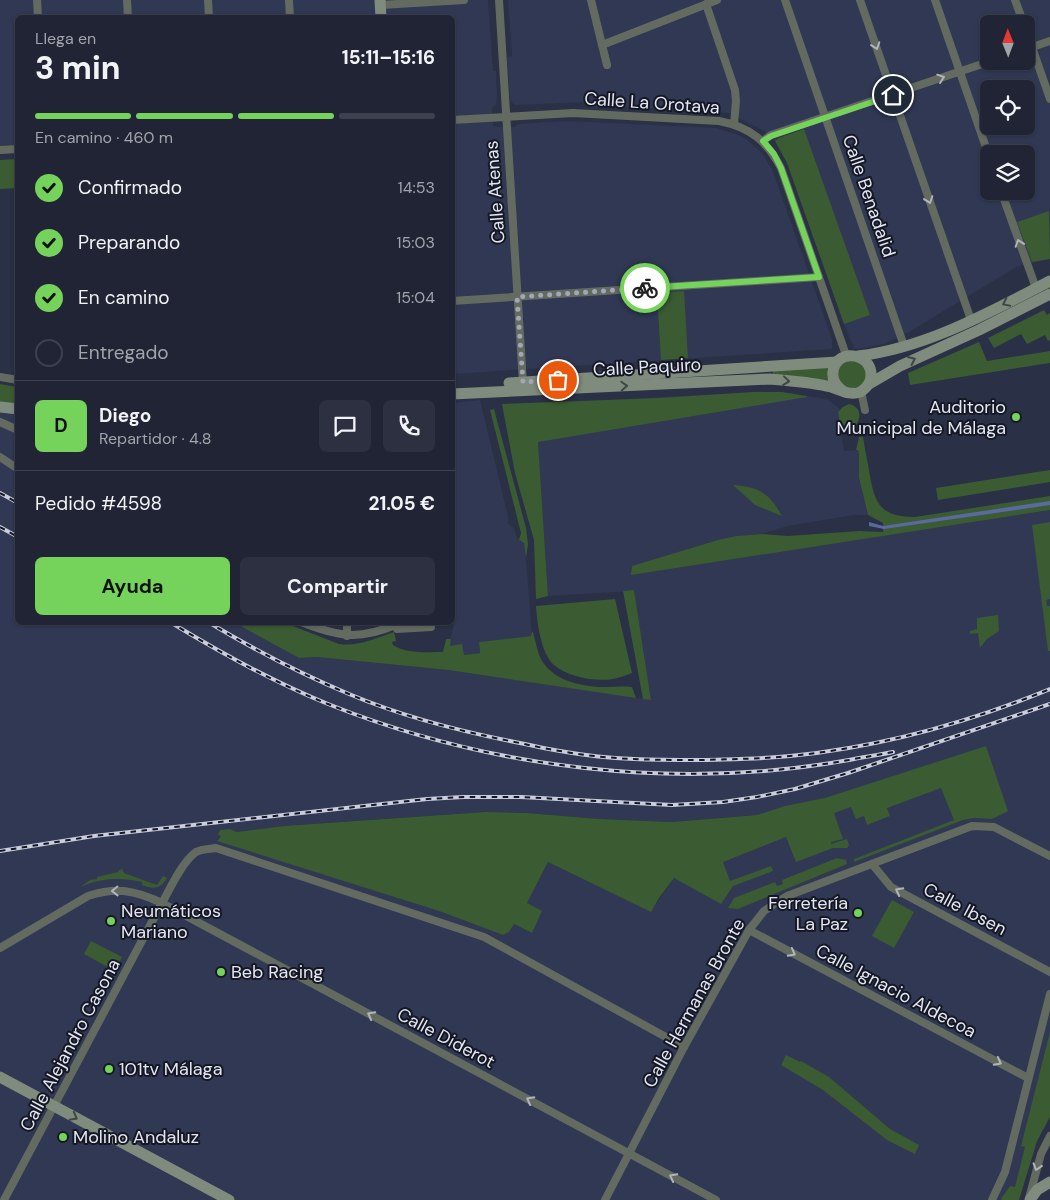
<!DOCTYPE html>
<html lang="es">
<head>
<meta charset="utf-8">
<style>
  body { margin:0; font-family:"DM Sans",sans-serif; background:#2d3040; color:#f1f3f6; height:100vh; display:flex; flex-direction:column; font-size:19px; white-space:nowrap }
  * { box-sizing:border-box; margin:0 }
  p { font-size:16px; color:#a2a4ac }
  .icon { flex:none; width:28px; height:28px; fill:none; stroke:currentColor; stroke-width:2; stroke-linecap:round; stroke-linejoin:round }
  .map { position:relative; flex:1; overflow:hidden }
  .details { position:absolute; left:15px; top:15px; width:440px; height:610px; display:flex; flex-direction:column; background:#202434; border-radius:8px; box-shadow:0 1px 4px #0004,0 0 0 1px #3d414f }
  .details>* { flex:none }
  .needle { width:32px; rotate:359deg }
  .tools { position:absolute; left:980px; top:15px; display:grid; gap:10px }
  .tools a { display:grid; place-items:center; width:55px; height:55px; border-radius:8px; background:#202434; box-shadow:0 1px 4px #0004,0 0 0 1px #3d414f; font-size:25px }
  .pin { position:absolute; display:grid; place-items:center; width:42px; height:42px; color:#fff; margin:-21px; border:2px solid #fff; border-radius:50%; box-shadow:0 1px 5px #0007 }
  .courier { position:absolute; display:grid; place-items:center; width:50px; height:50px; margin:-25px; border:4px solid #75d25b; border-radius:50%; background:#fff; color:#222; box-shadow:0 1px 6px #0007 }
  .headline em { font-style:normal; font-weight:700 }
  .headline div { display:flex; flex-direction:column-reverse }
  .headline { display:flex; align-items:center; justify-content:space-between; height:85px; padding:0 20px }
  h1 { font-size:32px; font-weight:700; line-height:38px }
  .bar { display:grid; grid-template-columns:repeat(4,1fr); gap:8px 5px; align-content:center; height:60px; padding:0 20px }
  .bar i { height:6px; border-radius:4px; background:#3d414f }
  .bar .active { background:#75d25b }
  .bar p { grid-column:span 4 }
  .line { display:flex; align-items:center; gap:12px; padding:0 20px; border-top:1px solid #3d414f }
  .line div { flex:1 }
  .round { display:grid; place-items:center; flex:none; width:52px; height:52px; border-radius:8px; background:#2d3040 }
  ol { padding:0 20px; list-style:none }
  li { display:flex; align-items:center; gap:15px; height:55px }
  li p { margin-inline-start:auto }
  li .icon { padding:5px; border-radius:50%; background:#75d25b; color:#111; stroke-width:4 }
  li:last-child { color:#a2a4ac }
  li i { width:28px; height:28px; border:2px solid #3d414f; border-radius:50% }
  .primary-button { display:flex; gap:10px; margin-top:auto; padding:10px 20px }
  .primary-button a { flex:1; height:58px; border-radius:8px; background:#75d25b; color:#111; font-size:20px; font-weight:700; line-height:58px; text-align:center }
  .primary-button a+a { background:#2d3040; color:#f1f3f6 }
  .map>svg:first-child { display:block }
</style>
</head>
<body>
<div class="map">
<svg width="1050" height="1200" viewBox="0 0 1050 1200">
  <rect width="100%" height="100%" fill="#2a3045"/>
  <g fill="#303853" fill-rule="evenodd">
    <polygon points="0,0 488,0 493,71 496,71 497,97 496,104 492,108 493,126 497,127 514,127 518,124 567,121 716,128 736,134 746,139 761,152 772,169 832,339 832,349 453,374 452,18 18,18 17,153 0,154"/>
    <path d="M508,0H1050V259L1018,266L909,332L884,344L859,349L854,348L844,324L787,163L775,141L764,131L729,113L616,106L590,108L586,102L515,105L511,102L510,97L507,57L512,56ZM989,24H1026V61H989ZM989,89H1026V126H989ZM989,154H1026V191H989Z"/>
    <path d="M754,392H782L827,399L840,409L838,413L844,451L858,450L859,453V478L868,515H854L788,526L762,534L736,536L632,574L1050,510V1117L1037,1141L1019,1200H0V411L17,413L18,622L235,623L299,658L317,657L448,670L651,700L634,591L548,596L535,404ZM485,812L527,813L599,819L672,822L755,815L674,878L651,911L548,862L527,903L532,933L514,924L509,932L503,935L439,911L217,840L221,835L230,829L237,832L284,826Z"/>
    <polygon points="480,400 508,516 508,524 514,528 517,538 524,543 525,546 532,636 479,642 480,653 464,655 449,646 456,614 452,574 453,403"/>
  </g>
  <g fill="#3b5b32">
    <polygon points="804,129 870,315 844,324 787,163 775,141 779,138"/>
    <polygon points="17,159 17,188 0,189 0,160"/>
    <polygon points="1049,211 1050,259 1032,262 1017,222"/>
    <polygon points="684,291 688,358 661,360 657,293"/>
    <polygon points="1044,310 1047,315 1050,313 1050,340 1048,341 1045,335 1027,344 1021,334 994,348 988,338"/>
    <polygon points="979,342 987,361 1050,351 1050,363 910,385 908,373"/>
    <circle cx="852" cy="374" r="14"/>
    <polygon points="830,365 829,383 773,377 773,370"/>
    <polygon points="0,384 17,387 17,403 0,403"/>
    <polygon points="754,392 782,392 806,396 807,397 538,442 548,596 536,599 534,540 515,473 502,404 659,398"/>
    <path d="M849,404C863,407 862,422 851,430H841L838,412L843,407Z"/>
    <polygon points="494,409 526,528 528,544 526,558 524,543 519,540 521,533 490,410"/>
    <path d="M859,437H863C865,450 868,463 870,476C875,506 883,517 915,517L1050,496V510L631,575L632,566L718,540L736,536L762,534L788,536L859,531L883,532V523L868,515L859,478V453L858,450H856Z"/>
    <polygon points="1050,470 1050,482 938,500 936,488"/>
    <path d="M733,485C760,487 769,493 782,516L755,505Z"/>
    <polygon points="1050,522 1050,599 1046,600 1047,606 1050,606 1050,651 1048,651 1032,525"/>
    <polygon points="634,590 651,700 643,699 623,591"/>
    <path d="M615,599L632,673C626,675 619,678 613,679C595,682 568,677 554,665C541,654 537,622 536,606Z"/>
    <polygon points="998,615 999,631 987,639 980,648 978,633 970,634 970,631 977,629 977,618"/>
    <path d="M235,623H285L339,644C358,647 376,638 394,632L396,641L392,642L393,645C406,654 428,652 443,652L446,639H451L450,646L462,644L464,655L480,653L479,642L531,636L532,632H533C535,640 537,648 539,655C549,680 581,687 605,687C614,687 623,686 632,687L636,698L448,670L317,657L299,658Z"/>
    <polygon points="986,746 1008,811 992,819 974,818 963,820 854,862 854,859 954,820 941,788 887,808 890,816 867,825 864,816 856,819 851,807 834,813 843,839 831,842 831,844 847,839 849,845 847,848 833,848 796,862 786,837 723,862 730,881 771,866 773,871 733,886 721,904 674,878 659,898 651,912 548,862 527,903 542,911 532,933 514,924 509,932 503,935 439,911 217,841 221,836 218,835 220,830 230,829 237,832 284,826 485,812 527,813 599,819 672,822 757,815 785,806 825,798"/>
    <polygon points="837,858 846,860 847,864 738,909 728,908 734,898 775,882 777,886 783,884 782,880"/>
    <path d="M122,869L124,873L157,885L163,876L167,878C160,890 153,889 142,885V882C119,877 102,878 80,887L90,880L97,879V877L118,872L119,870Z"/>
    <polygon points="892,900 914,912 894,948 872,936"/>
    <polygon points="91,941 122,957 115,971 84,954"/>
    <polygon points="1050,1032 1050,1117 1037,1141 1019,1200 1002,1200 1001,1199 1010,1186 1015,1187 1025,1147 1021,1146"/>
    <polygon points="786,1055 800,1062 801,1061 829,1077 890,1129 919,1145 915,1154 887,1140 823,1090 781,1065"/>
  </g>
  <polygon fill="#5a69a2" points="1050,501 1050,505 884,529 869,526 869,522 883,526"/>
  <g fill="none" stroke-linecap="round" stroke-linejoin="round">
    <g stroke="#636b61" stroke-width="8">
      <polyline points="37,0 38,18"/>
      <polyline points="127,0 128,18"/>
      <polyline points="208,0 209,18"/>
      <polyline points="289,0 290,18"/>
      <polyline points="499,0 523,383"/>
      <polyline points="591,0 607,65"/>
      <polyline points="785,0 904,346"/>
      <polyline points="860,0 971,320"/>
      <polyline points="935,0 989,156"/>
      <polyline points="1015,0 1024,24"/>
      <polyline points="706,4 735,90 736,101 734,124"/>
      <polyline points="381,5 464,0"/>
      <polyline points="1026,30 1050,99"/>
      <polyline points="602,45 717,0"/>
      <polyline points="1026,49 1050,41"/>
      <path d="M452,120L573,113L719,121C750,127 767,141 781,168L846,355"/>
      <polyline points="763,141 771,135 991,61"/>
      <polyline points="0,150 18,149"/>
      <polyline points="1001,191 1036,288"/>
      <polyline points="452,301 819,277"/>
      <polyline points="0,377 18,380"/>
      <polyline points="861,391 865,410"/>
      <polyline points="0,422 18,430"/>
      <polyline points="0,457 18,469"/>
      <path d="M301,622C337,636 358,641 395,625"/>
      <polyline points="347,622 347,636"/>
      <polyline points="395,625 397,629 431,627 431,622"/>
      <polyline points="872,864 891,887 1050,972"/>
      <polyline points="749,930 1028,1078"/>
      <path d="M0,948L88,896C117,887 134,890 162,903L716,1200"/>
      <polyline points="1029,1198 1041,1154 1050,1136"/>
      <path d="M4,1200L162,903C170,889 182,862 196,852C201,849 210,849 216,848L484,937L684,1047"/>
      <polyline points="605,1200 684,1047 749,930 764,911 787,896 972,826 994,827 1050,856"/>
      <polyline points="992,1200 1005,1172 1050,994"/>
    </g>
    <g stroke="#7f8b7c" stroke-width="11">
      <polyline points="380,0 381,18"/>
      <path d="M858,356C926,348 990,312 1050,281"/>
      <polyline points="509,383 837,362"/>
      <polyline points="869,384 900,366 979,330 1050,294"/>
      <path d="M452,394L770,379C790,381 812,382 831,387C841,390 850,396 860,392C865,389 868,386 870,381C878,354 836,345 833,372C832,380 836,386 843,391"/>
      <polyline points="0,407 18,409"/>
      <polyline points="0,1077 229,1200"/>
      <polyline points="1030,1200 1037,1190 1050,1182"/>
    </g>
    <defs>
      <g id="rail">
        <polyline points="0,493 18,503"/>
        <polyline points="0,527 18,537"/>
        <path d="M170,622C221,653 273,682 328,704C491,769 676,791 849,760C864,757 879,755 893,752"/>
        <path d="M208,622C253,649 301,674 349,694C401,716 455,730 510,741C529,745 547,749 566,752C611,760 657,760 702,760C732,759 761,759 790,756C880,747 967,723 1050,689"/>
        <polyline points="0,851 94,836 427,799 463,797 521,797 672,805 723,802 757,797 795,789 848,773 1050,704"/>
      </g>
    </defs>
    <use href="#rail" stroke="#c9cddc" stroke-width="4"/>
    <use href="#rail" stroke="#151822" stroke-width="2" stroke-dasharray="5.5" stroke-linecap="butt"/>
  </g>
  <defs><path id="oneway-chevron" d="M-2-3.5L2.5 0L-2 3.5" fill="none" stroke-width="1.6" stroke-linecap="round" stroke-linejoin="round" transform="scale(1.25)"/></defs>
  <g stroke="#afb5b9">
    <use href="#oneway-chevron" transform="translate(876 46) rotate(71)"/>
    <use href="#oneway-chevron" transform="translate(941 78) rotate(-19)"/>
    <use href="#oneway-chevron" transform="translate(929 200) rotate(71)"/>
    <use href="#oneway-chevron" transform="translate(1019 243) rotate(-109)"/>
    <use href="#oneway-chevron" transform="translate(115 891) rotate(179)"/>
    <use href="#oneway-chevron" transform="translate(899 891) rotate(-152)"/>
    <use href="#oneway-chevron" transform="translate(792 953) rotate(28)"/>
    <use href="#oneway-chevron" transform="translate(371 1015) rotate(-152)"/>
    <use href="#oneway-chevron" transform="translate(998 1062) rotate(28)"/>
    <use href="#oneway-chevron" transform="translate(530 1100) rotate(-152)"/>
    <use href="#oneway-chevron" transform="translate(1037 1167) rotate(107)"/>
    <use href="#oneway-chevron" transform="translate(673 1177) rotate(-152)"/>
  </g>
  <g stroke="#3f4646">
    <use href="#oneway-chevron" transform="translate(1006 303) rotate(154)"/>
    <use href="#oneway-chevron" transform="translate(912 360) rotate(-25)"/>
    <use href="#oneway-chevron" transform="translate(786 381) rotate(6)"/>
    <use href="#oneway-chevron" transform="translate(624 386) rotate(-3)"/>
    <use href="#oneway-chevron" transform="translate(74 1117) rotate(28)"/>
  </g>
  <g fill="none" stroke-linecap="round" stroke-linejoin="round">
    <polyline stroke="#a2a6b7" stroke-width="5" stroke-dasharray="0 9" points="558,380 523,382 517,297 645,288"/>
    <polyline stroke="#75d25b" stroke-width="6" points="645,288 819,277 781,168 774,154 763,141 771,136 893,95"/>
  </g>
  <g fill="#75d25b" stroke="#151822" stroke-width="2">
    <circle cx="1016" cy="417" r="5"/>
    <circle cx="858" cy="913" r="5"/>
    <circle cx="111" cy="921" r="5"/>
    <circle cx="221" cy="972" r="5"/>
    <circle cx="109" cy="1069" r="5"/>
    <circle cx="63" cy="1137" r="5"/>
  </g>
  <g text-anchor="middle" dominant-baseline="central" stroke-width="4" stroke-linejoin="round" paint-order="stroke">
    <g font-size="18" fill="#e2e6f4" stroke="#151822">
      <text transform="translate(652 103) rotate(4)">Calle La Orotava</text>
      <text transform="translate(495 192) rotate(-94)">Calle Atenas</text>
      <text transform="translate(869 196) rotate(71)">Calle Benadalid</text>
      <text transform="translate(647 367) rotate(-3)">Calle Paquiro</text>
      <text transform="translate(965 909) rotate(28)">Calle Ibsen</text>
      <text transform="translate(896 991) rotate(28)">Calle Ignacio Aldecoa</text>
      <text transform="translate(694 1003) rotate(-61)">Calle Hermanas Bronte</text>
      <text transform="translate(446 1038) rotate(28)">Calle Diderot</text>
      <text transform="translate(70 1045) rotate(-62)">Calle Alejandro Casona</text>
    </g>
    <g font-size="18" fill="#e2e6f4" stroke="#151822" text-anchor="start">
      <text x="1006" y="407" text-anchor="end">Auditorio<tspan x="1006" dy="21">Municipal de Málaga</tspan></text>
      <text x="848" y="903" text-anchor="end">Ferretería<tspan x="848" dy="21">La Paz</tspan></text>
      <text x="121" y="911">Neumáticos<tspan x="121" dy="21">Mariano</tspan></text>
      <text x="231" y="972">Beb Racing</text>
      <text x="119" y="1069">101tv Málaga</text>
      <text x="73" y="1137">Molino Andaluz</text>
    </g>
  </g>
</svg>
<div class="tools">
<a><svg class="needle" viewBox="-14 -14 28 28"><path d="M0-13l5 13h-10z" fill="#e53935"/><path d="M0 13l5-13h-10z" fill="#a2a4ac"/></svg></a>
<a><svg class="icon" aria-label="locate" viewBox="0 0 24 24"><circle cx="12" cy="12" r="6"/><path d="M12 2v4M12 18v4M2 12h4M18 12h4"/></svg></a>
<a><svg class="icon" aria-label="layers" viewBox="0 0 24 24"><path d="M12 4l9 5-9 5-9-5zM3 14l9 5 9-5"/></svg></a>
</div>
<div class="pin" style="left:558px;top:380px;background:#ea580c"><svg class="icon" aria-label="bag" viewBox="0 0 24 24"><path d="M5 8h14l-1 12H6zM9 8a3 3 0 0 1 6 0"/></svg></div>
<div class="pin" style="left:893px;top:95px;background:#1f2937"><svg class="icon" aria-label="home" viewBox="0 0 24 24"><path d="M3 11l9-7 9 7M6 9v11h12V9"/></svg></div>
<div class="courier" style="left:645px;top:288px"><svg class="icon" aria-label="bike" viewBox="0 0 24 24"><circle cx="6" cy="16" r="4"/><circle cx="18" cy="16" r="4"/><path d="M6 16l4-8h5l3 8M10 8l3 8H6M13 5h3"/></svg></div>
<section class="details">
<div class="headline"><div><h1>3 min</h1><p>Llega en</p></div><em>15:11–15:16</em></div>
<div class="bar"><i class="active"></i><i class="active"></i><i class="active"></i><i></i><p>En camino · 460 m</p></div>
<ol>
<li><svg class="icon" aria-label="check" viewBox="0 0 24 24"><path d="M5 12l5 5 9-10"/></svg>Confirmado<p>14:53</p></li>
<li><svg class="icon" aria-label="check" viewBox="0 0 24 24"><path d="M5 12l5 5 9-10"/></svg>Preparando<p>15:03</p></li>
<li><svg class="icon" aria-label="check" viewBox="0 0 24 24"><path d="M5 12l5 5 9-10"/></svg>En camino<p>15:04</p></li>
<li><i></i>Entregado</li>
</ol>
<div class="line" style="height:90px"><b class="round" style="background:#75d25b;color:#111">D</b><div><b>Diego</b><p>Repartidor · 4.8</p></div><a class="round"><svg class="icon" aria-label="chat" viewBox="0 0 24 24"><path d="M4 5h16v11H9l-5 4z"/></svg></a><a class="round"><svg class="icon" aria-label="phone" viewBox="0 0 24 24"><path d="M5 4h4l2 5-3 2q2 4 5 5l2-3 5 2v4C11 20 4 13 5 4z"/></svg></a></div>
<div class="line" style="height:65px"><div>Pedido #4598</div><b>21.05 €</b></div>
<div class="primary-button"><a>Ayuda</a><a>Compartir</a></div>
</section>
</div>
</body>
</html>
